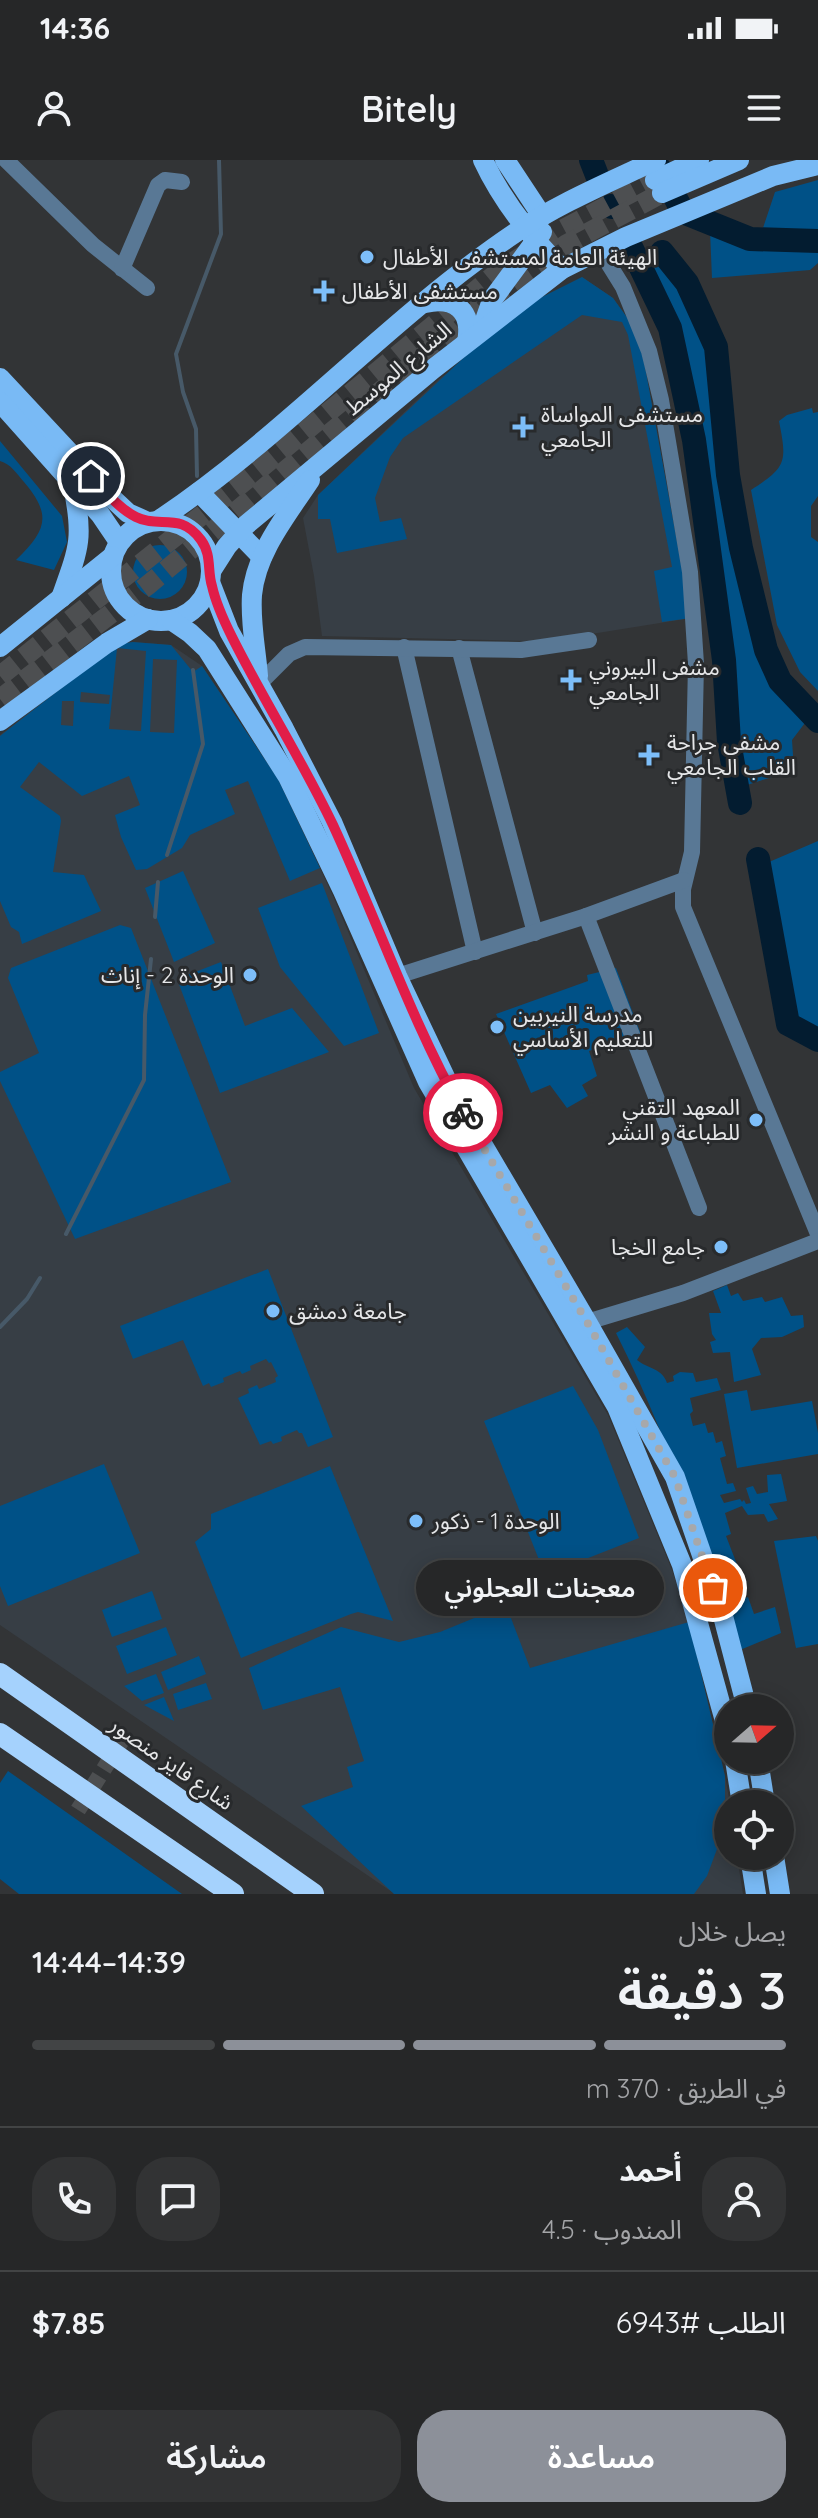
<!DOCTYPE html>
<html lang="ar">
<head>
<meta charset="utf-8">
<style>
  body { margin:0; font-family:Quicksand,"Noto Sans Arabic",sans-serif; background:#323334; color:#f1f3f6; direction:rtl; height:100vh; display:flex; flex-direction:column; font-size:30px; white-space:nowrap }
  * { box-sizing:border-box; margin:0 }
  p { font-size:26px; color:#a4a5a8 }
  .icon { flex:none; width:44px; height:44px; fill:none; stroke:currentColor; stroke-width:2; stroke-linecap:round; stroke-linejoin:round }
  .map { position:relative; height:1734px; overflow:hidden; direction:ltr }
  .details { display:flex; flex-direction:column; background:#262728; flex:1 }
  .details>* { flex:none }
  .needle { width:52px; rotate:70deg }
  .controls { position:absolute; left:714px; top:1534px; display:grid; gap:16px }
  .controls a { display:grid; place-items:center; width:80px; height:80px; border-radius:50%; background:#262728; box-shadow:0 4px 20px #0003,0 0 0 2px #424445; font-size:40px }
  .pin { position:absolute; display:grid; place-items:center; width:68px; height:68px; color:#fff; margin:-34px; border:4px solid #fff; border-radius:50%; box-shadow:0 2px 8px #0007 }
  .courier { position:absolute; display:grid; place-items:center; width:80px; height:80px; margin:-40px; border:6px solid #e11d48; border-radius:50%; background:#fff; color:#222; box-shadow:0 2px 10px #0007 }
  .bubble { position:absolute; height:56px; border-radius:28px; background:#262728; box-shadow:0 4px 20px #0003,0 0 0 2px #424445; font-size:26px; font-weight:600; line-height:56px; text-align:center; direction:rtl }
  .summary em { font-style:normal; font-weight:600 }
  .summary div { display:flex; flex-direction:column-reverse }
  .summary { display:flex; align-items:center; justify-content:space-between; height:136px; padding:0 32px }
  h1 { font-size:52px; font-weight:600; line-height:60px }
  .bar { display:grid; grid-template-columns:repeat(4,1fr); gap:12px 8px; align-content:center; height:96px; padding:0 32px }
  .bar i { height:10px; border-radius:6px; background:#424445 }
  .bar .on { background:#8c9099 }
  .bar p { grid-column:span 4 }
  .line { display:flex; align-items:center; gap:20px; padding:0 32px; border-top:2px solid #424445 }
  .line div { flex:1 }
  .round { display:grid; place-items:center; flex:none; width:84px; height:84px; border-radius:32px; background:#323334 }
  .button { display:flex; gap:16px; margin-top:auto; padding:16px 32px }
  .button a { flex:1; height:92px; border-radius:32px; background:#8c9099; color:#fff; font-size:32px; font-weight:600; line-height:92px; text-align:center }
  .button a+a { background:#323334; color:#f1f3f6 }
  .status { display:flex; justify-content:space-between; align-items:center; height:56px; padding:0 40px; background:#262728; direction:ltr }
  .status svg { height:22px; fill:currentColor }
  header { display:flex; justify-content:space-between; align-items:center; height:104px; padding:0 32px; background:#262728; font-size:36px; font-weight:600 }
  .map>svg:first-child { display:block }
</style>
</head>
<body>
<div class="status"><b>14:36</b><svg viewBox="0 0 49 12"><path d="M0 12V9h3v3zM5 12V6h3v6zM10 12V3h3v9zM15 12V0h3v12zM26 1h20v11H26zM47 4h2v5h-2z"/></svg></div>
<header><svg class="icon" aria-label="menu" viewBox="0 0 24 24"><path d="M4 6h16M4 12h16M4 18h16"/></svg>Bitely<svg class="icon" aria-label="person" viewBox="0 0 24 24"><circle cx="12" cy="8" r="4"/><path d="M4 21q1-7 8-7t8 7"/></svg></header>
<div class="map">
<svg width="818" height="1734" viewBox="0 0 818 1734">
  <rect width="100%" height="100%" fill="#323436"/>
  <g fill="#373e45">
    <polygon points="582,117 613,138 639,174 691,458 585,475 530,481 322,476 314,416 303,358 318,335 439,219"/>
    <polygon points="133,482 171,485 202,506 278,619 333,736 414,928 608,1255 672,1410 689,1462 725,1616 730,1644 728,1696 737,1696 743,1734 395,1734 0,1465 0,575 118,484"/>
  </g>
  <g fill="#005187" fill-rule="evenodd">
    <polygon points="818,20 818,69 762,71 775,32"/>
    <polygon points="710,71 748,84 818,86 818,103 810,110 712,118"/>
    <polygon points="650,90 686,124 714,189 725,309 763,488 781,527 811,555 792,580 794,610 741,627 730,498 701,282 674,165 643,92"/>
    <polygon points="582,117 613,138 639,174 691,458 662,462 654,411 672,407 628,175 622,162 582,155 403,278 390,297 375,338 380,362 401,358 407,379 337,393 330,359 318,359 318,335 512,152"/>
    <path d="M812,248L813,253L818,252V336L811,346V377L818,382V531L800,512L777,465L751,330C787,307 787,302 779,261L787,255Z"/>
    <path d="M0,281L62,356L67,382L54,410L16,400C47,370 52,355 24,322C17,314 11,304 0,301Z"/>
    <circle cx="160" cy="412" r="27"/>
    <path d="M133,482L171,485L193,512L202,506L278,619L320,708L290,721L248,621L225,630L235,654L190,675L182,688L147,709L136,710L121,677L115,655L140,645L129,616L82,636L39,602L20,627L60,656L61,661L53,712L84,715L101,751L22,784L19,772L11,767L0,741V576L118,484ZM117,488L146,491L141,571L109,569ZM153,499L177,500L174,573L150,572ZM81,532L110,535L109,544L80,542ZM62,541H74L73,566L61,565Z"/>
    <polygon points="818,681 818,874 791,862 762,705"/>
    <polygon points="183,711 215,783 174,802 145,728"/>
    <polygon points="322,723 379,873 344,886 280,807 258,748"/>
    <polygon points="120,765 131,768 231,1022 75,1079 0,921 0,912 39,893 8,818 11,808"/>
    <polygon points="221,802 245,866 292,848 329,892 220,933 177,819"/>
    <polygon points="616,808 646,888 632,894 623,879 589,891 597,916 582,925 588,936 567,948 550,925 531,933 496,854 588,821 587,815"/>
    <polygon points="268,1109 333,1277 308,1287 302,1273 299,1273 297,1270 281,1277 282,1281 273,1284 271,1281 260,1285 238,1238 249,1233 248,1229 257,1225 259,1229 276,1222 275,1218 278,1216 271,1202 269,1203 266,1199 250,1206 251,1210 242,1214 240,1211 223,1218 224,1222 211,1227 209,1223 203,1226 183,1180 133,1199 120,1166"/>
    <polygon points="727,1125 731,1136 738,1133 743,1141 762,1137 765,1142 782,1137 791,1156 803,1155 804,1167 782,1177 761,1178 752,1189 761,1215 734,1222 730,1192 713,1193 710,1182 716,1180 712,1174 709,1153 721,1153 713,1131"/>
    <path d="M627,1167L645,1187L637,1200C648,1209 662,1208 667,1223L674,1221L673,1216L680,1212L693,1213L696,1222L717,1218L721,1230L690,1238L693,1251L690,1254L693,1266L705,1263L708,1273L713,1272L716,1283L722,1281L726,1296L720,1298L727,1324L733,1323L736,1331L720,1335L724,1343L740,1339L742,1342L744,1340L746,1344L751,1343L746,1328L753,1326L757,1334L768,1332L767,1315L781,1314L787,1341L769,1344L778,1359L768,1362L764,1354L748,1355L742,1346L725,1353L731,1374L726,1376L738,1407L731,1410L742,1439L748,1437L754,1454L775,1447L781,1473L740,1490C702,1383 667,1274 616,1173Z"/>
    <polygon points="573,1226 598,1270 639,1378 545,1415 484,1261"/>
    <polygon points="747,1230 751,1251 812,1241 818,1273 818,1294 737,1308 724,1234"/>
    <polygon points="104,1304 140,1393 8,1446 0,1426 0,1346"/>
    <polygon points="330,1306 393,1461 358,1452 351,1454 241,1498 195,1382 211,1369 211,1354"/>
    <polygon points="816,1376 818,1381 818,1484 796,1488 774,1381"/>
    <polygon points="152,1431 162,1459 112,1477 102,1450"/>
    <polygon points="506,1445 530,1508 689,1462 725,1616 725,1647 720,1681 707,1716 694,1734 394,1734 301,1646 353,1627 347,1607 364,1601 340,1527 263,1550 249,1508 341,1467 399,1482 440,1472"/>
    <polygon points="166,1467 177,1495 127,1514 116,1486"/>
    <polygon points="199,1496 206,1514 168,1530 161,1512"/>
    <polygon points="156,1514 164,1533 142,1541 124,1526"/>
    <polygon points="206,1523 212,1539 178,1550 173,1534"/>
    <polygon points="164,1537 174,1561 144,1545"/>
    <polygon points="8,1611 182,1734 19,1734 0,1719 0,1623"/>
  </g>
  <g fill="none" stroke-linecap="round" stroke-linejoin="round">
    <g stroke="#475968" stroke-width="4">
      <polyline points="197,316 196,269 183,232 176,194 221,74 219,0"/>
      <polyline points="167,695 203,584 193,510"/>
      <polyline points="155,757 158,722"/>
      <polyline points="66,1074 144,920 145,855 151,799"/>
      <polyline points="0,1167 27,1139 40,1118"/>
    </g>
    <g stroke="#031c30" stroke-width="24">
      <polyline points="591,0 600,23"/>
      <polyline points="660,9 683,52 750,79 818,81"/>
      <polyline points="611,46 612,47"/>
      <polyline points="631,87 670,168 694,280 724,500 729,582 740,643"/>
      <polyline points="662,92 687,123 716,187 728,315 741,388 766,490 780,521 818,561"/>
      <polyline points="758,699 788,864 818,880"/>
    </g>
    <polyline stroke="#4d4f51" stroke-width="16" stroke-dasharray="16 8" stroke-linecap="butt" points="78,1650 126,1574"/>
    <g stroke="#4d4f51" stroke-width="20" stroke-dasharray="20 10" stroke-linecap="butt">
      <polyline points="0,516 246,320 497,113 560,71 655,20"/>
      <polyline points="0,539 148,425 508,125 567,84 662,33"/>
    </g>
    <g stroke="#597895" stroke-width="16">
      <polyline points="6,0 93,85 147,128"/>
      <polyline points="600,90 623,127 649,191 661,240 690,412 696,504 692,692 683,729 683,747 818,1074"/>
      <polyline points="122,109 158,25 165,20 182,22"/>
      <polyline points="404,487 475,792"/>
      <polyline points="459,488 535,773"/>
      <polyline points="259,524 289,494 305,487 521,490 589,480"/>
      <polyline points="586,756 699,1048"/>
      <polyline points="397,816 586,756 684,720"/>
      <polyline points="587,1162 683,1133 818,1081"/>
    </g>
    <g stroke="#79baf5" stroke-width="20">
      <path d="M483,0C502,41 531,77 562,109"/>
      <polyline points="505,0 542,56"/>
      <polyline points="655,20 699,0"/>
      <polyline points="662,33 739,0"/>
      <path d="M425,143C455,136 473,151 467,182"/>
      <polyline points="482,169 492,140 542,72"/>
      <polyline points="0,218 112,338 128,353 148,362"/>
      <polyline points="0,242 100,354 119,382"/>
      <polyline points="199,332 262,397"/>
      <path d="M159,360C286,275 389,158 515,73C559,43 608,23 656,0"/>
      <circle cx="161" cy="411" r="50"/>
      <polyline points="211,411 227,386 246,365 433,209 562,109 626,77 773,16 818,5"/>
      <polyline points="210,422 229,471 284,569 332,662 397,816 454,936 587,1162 675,1317 723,1456 747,1548"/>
      <path d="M61,438C79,388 84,378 73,326"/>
      <polyline points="171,460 190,473 207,489 288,617 343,731 428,922 617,1247 682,1405 728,1572"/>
      <polyline points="0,487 113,396"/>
      <path d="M258,516C256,490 250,462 252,435C256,392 287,355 310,320"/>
      <polyline points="0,561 107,483 148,459"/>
      <polyline points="735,1600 742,1644"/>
      <polyline points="758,1600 765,1644"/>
      <polyline points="750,1696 756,1734"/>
      <polyline points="774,1696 780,1734"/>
    </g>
    <g stroke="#a5d2fd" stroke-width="22">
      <polyline points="0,1514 313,1734"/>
      <polyline points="0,1574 233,1734"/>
    </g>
  </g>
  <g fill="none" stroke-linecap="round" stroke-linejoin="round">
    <polyline stroke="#a7a8aa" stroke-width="8" stroke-dasharray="0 14.4" points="463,953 587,1162 675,1317 713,1428"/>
    <path stroke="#e11d48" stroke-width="10" d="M91,316C104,330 118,348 136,357C159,369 180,351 201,380C212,395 207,410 212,426C216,444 224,461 232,477C264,541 302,600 333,665C377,760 411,860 463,953"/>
  </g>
  <g fill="#7dbef9" stroke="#282a2c" stroke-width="3">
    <circle cx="367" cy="97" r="8"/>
    <path d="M320 119h8v8h8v8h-8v8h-8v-8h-8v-8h8z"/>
    <path d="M519 255h8v8h8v8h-8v8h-8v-8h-8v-8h8z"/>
    <path d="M567 508h8v8h8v8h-8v8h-8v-8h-8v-8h8z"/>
    <path d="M645 583h8v8h8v8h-8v8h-8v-8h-8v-8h8z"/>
    <circle cx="250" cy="815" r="8"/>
    <circle cx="497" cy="867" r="8"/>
    <circle cx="756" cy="960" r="8"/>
    <circle cx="721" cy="1087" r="8"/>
    <circle cx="273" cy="1151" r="8"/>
    <circle cx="416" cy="1361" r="8"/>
  </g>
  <g text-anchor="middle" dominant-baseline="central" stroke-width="6" stroke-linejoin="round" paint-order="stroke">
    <g font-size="22" fill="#e6e7e9" stroke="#282a2c" text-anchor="start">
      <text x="383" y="97">الهيئة العامة لمستشفى الأطفال</text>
      <text x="342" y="131">مستشفى الأطفال</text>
      <text x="541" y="254">مستشفى المواساة<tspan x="541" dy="25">الجامعي</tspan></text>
      <text x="589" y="507">مشفى البيروني<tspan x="589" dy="25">الجامعي</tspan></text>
      <text x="667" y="582">مشفى جراحة<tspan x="667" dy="25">القلب الجامعي</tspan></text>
      <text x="234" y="815" text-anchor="end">الوحدة 2 - إناث</text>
      <text x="513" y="854">مدرسة النيربين<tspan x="513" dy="25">للتعليم الأساسي</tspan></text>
      <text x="740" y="947" text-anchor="end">المعهد التقني<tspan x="740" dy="25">للطباعة و النشر</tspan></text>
      <text x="705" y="1087" text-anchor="end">جامع الخجا</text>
      <text x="289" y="1151">جامعة دمشق</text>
      <text x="432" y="1361">الوحدة 1 - ذكور</text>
    </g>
    <g font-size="22" fill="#e6e7e9" stroke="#282a2c">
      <text transform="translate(398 208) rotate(-40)">الشارع الموسط</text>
      <text transform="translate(172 1603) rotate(35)">شارع فايز منصور</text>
    </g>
  </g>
</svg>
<div class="controls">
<a><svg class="needle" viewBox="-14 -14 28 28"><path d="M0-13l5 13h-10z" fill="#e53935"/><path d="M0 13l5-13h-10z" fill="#a4a5a8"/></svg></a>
<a><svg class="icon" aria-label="locate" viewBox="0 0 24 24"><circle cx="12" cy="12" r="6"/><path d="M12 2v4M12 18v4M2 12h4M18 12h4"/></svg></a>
</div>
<div class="pin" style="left:713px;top:1428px;background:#ea580c"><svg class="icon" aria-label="bag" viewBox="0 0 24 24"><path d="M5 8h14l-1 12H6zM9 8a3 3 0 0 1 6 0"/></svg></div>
<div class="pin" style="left:91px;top:316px;background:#1f2937"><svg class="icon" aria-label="home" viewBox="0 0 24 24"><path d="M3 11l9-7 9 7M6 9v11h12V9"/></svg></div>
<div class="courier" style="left:463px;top:953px"><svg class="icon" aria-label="bike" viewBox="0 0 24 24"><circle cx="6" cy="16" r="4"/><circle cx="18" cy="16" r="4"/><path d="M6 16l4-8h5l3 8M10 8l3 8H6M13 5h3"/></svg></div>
<div class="bubble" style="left:416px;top:1400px;width:248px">معجنات العجلوني</div>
</div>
<section class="details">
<div class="summary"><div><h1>3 دقيقة</h1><p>يصل خلال</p></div><em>14:39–14:44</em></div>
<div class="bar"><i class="on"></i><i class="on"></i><i class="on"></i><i></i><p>في الطريق · 370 m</p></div>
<div class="line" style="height:144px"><a class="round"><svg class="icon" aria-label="person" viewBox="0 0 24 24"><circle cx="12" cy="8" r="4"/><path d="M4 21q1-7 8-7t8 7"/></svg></a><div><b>أحمد</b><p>المندوب · 4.5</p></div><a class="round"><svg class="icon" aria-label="chat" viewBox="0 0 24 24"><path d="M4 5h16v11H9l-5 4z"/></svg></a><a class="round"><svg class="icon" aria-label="phone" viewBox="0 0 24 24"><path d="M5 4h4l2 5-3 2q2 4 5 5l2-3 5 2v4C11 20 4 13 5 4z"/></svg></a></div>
<div class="line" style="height:104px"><div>الطلب #6943</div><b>$7.85</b></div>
<div class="button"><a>مساعدة</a><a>مشاركة</a></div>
</section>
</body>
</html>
